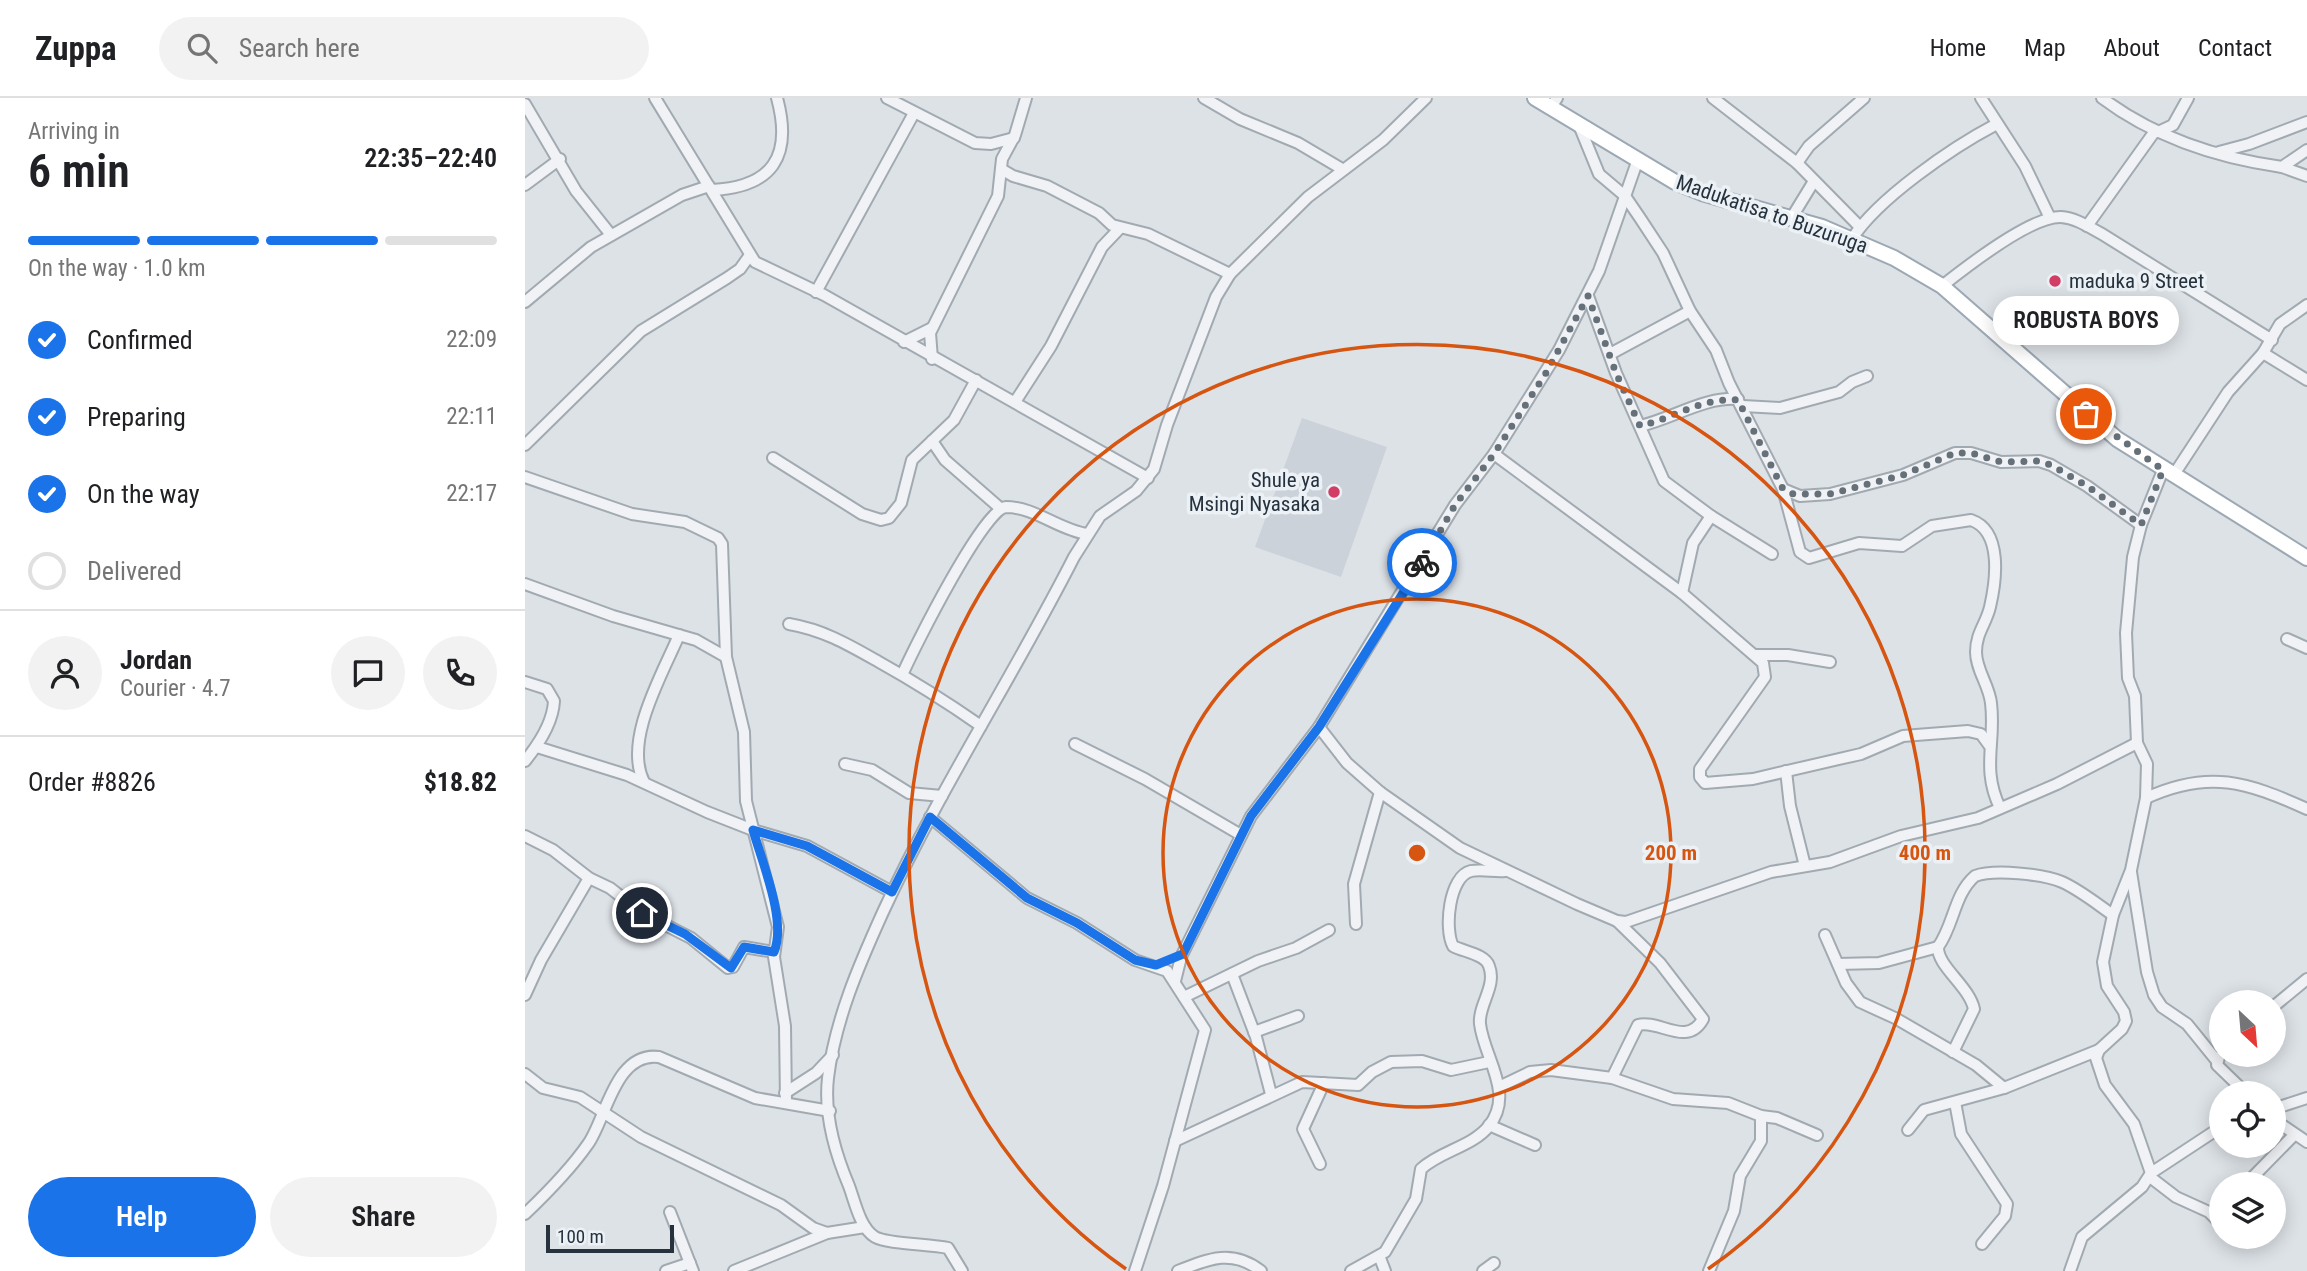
<!DOCTYPE html>
<html lang="en">
<head>
<meta charset="utf-8">
<style>
  body { margin:0; font-family:"Roboto Condensed",sans-serif; background:#f2f2f2; color:#202124; height:100vh; display:flex; flex-direction:column; font-size:26px; white-space:nowrap }
  * { box-sizing:border-box; margin:0 }
  p { font-size:23px; color:#757577 }
  .icon { flex:none; width:38px; height:38px; fill:none; stroke:currentColor; stroke-width:2; stroke-linecap:round; stroke-linejoin:round }
  .map { position:relative; flex:1; overflow:hidden }
  .sheet { display:flex; flex-direction:column; background:#fff; width:525px }
  .sheet>* { flex:none }
  .needle { width:46px; rotate:154deg }
  .fabs { position:absolute; left:1684px; top:892px; display:grid; gap:14px }
  .fabs a { display:grid; place-items:center; width:77px; height:77px; border-radius:50%; background:#fff; box-shadow:0 4px 18px #0003; font-size:35px }
  .scale { position:absolute; left:21px; bottom:18px; width:128px; box-sizing:border-box; padding-left:7px; border:4px solid #26323e; border-top:0; font-size:19px; line-height:24px; white-space:nowrap; color:#26323e; -webkit-text-stroke:5px #ecf1f5; paint-order:stroke }
  .pin { position:absolute; display:grid; place-items:center; width:60px; height:60px; color:#fff; margin:-30px; border:4px solid #fff; border-radius:50%; box-shadow:0 2px 7px #0007 }
  .courier { position:absolute; display:grid; place-items:center; width:70px; height:70px; margin:-35px; border:5px solid #1a73e8; border-radius:50%; background:#fff; color:#222; box-shadow:0 2px 9px #0007 }
  .bubble { position:absolute; height:49px; border-radius:24px; background:#fff; box-shadow:0 4px 18px #0003; font-size:23px; font-weight:600; line-height:49px; text-align:center }
  .head em { font-style:normal; font-weight:600 }
  .head div { display:flex; flex-direction:column-reverse }
  .head { display:flex; align-items:center; justify-content:space-between; height:119px; padding:0 28px }
  h1 { font-size:46px; font-weight:600; line-height:52px }
  .bar { display:grid; grid-template-columns:repeat(4,1fr); gap:10px 7px; align-content:center; height:84px; padding:0 28px }
  .bar i { height:9px; border-radius:5px; background:#e0e0e0 }
  .bar .selected { background:#1a73e8 }
  .bar p { grid-column:span 4 }
  .line { display:flex; align-items:center; gap:18px; padding:0 28px; border-top:2px solid #e0e0e0 }
  .line div { flex:1 }
  .round { display:grid; place-items:center; flex:none; width:74px; height:74px; border-radius:37px; background:#f2f2f2 }
  ol { padding:0 28px; list-style:none }
  li { display:flex; align-items:center; gap:21px; height:77px }
  li p { margin-inline-start:auto }
  li .icon { padding:7px; border-radius:50%; background:#1a73e8; color:#fff; stroke-width:4 }
  li:last-child { color:#757577 }
  li i { width:38px; height:38px; border:4px solid #e0e0e0; border-radius:50% }
  .primary-button { display:flex; gap:14px; margin-top:auto; padding:14px 28px }
  .primary-button a { flex:1; height:80px; border-radius:42px; background:#1a73e8; color:#fff; font-size:28px; font-weight:600; line-height:80px; text-align:center }
  .primary-button a+a { background:#f2f2f2; color:#202124 }
  header { display:flex; align-items:center; gap:42px; box-sizing:border-box; height:98px; padding:0 35px; background:#fff; border-bottom:2px solid #e0e0e0 }
  header strong { font-size:33px }
  nav { display:flex; gap:38px; margin-inline-start:auto; font-size:24px }
  .search { width:490px; height:63px; background:#f2f2f2; display:flex; align-items:center; gap:18px; box-sizing:border-box; padding:0 24px; border-radius:38px; color:#757577; font-size:26px }
  main { display:flex; flex:1; min-height:0 }
  .map>svg:first-child { display:block }
</style>
</head>
<body>
<header>
<strong>Zuppa</strong>
<div class="search"><svg class="icon" aria-label="search" viewBox="0 0 24 24"><circle cx="10" cy="10" r="6"/><path d="M15 15l6 6"/></svg>Search here</div>
<nav><a>Home</a><a>Map</a><a>About</a><a>Contact</a></nav>
</header>
<main>
<section class="sheet">
<div class="head"><div><h1>6 min</h1><p>Arriving in</p></div><em>22:35–22:40</em></div>
<div class="bar"><i class="selected"></i><i class="selected"></i><i class="selected"></i><i></i><p>On the way · 1.0 km</p></div>
<ol>
<li><svg class="icon" aria-label="check" viewBox="0 0 24 24"><path d="M5 12l5 5 9-10"/></svg>Confirmed<p>22:09</p></li>
<li><svg class="icon" aria-label="check" viewBox="0 0 24 24"><path d="M5 12l5 5 9-10"/></svg>Preparing<p>22:11</p></li>
<li><svg class="icon" aria-label="check" viewBox="0 0 24 24"><path d="M5 12l5 5 9-10"/></svg>On the way<p>22:17</p></li>
<li><i></i>Delivered</li>
</ol>
<div class="line" style="height:126px"><a class="round"><svg class="icon" aria-label="person" viewBox="0 0 24 24"><circle cx="12" cy="8" r="4"/><path d="M4 21q1-7 8-7t8 7"/></svg></a><div><b>Jordan</b><p>Courier · 4.7</p></div><a class="round"><svg class="icon" aria-label="chat" viewBox="0 0 24 24"><path d="M4 5h16v11H9l-5 4z"/></svg></a><a class="round"><svg class="icon" aria-label="phone" viewBox="0 0 24 24"><path d="M5 4h4l2 5-3 2q2 4 5 5l2-3 5 2v4C11 20 4 13 5 4z"/></svg></a></div>
<div class="line" style="height:91px"><div>Order #8826</div><b>$18.82</b></div>
<div class="primary-button"><a>Help</a><a>Share</a></div>
</section>
<div class="map">
<svg width="1782" height="1173" viewBox="0 0 1782 1173">
  <rect width="100%" height="100%" fill="#dde2e7"/>
  <polygon fill="#cbd2d9" points="777,320 862,349 816,479 730,449"/>
  <g fill="none" stroke-linecap="round" stroke-linejoin="round">
    <defs>
      <g id="minor">
        <polyline points="130,0 230,164 299,197 623,380"/>
        <polyline points="362,0 450,45 466,46 489,40"/>
        <polyline points="679,0 715,21 773,45 817,71"/>
        <polyline points="1188,0 1272,65 1335,129"/>
        <polyline points="1456,0 1500,68 1525,120"/>
        <path d="M1577,0C1629,39 1693,60 1757,69L1782,52"/>
        <polyline points="0,6 51,93 86,137"/>
        <polyline points="1026,9 1032,0"/>
        <path d="M1054,27L1074,76L1100,98L1115,120L1138,155L1165,213L1191,252L1204,285L1258,391L1275,454L1284,460L1334,445L1377,448L1407,428L1446,422C1478,433 1471,483 1465,509C1461,526 1451,535 1451,554C1451,572 1464,587 1466,605C1471,645 1456,670 1475,710"/>
        <polyline points="1633,34 1648,27 1663,0"/>
        <polyline points="1694,54 1724,46 1782,24"/>
        <polyline points="1272,65 1284,48 1339,0"/>
        <polyline points="1757,69 1782,78"/>
        <polyline points="476,71 488,78 522,88 574,115 587,127 623,136 705,176"/>
        <polyline points="0,87 35,61"/>
        <path d="M187,92C247,89 268,59 252,0"/>
        <polyline points="1267,119 1289,83"/>
        <polyline points="1562,128 1630,33"/>
        <path d="M1327,141C1352,101 1428,49 1470,27"/>
        <path d="M1417,188C1441,169 1506,118 1536,119C1551,120 1564,129 1577,136L1747,242"/>
        <polyline points="291,194 389,15"/>
        <polyline points="1063,198 1091,275 1139,383 1186,418 1247,456"/>
        <polyline points="0,204 66,149 157,97 184,88"/>
        <polyline points="379,244 407,230"/>
        <polyline points="1738,255 1782,282"/>
        <polyline points="1085,256 1165,213"/>
        <polyline points="407,261 405,235 473,98 477,61 490,37 501,0"/>
        <polyline points="490,304 526,248 577,149 595,130"/>
        <polyline points="1218,308 1255,310 1314,294 1327,284 1342,278"/>
        <path d="M1115,328C1149,320 1178,299 1213,301"/>
        <polyline points="407,343 420,362 475,410"/>
        <polyline points="0,347 116,233 202,180 215,171 225,157"/>
        <polyline points="969,356 1157,495 1238,565 1240,579 1175,671 1175,679 1180,685 1228,681 1314,661 1336,656 1378,638 1443,633 1456,636 1464,647"/>
        <polyline points="248,360 337,416 356,422 364,420 376,405 387,362 429,322 451,282"/>
        <polyline points="1648,378 1703,294 1738,255 1755,226 1782,207"/>
        <polyline points="0,379 107,416 160,424 193,440 197,446 201,559 219,634 221,703 253,829 249,859 260,928 261,1005"/>
        <polyline points="1258,391 1275,398 1305,396 1378,377 1430,355 1446,355 1476,364 1514,363 1526,367 1562,388 1616,427"/>
        <polyline points="0,486 88,518 171,542 201,559"/>
        <polyline points="1157,495 1168,445 1186,418"/>
        <path d="M264,526C299,532 324,547 354,564C390,584 423,605 456,628"/>
        <polyline points="1762,541 1782,550"/>
        <polyline points="1230,557 1263,557 1305,564"/>
        <path d="M378,575C389,550 459,410 481,409C510,409 534,432 562,436"/>
        <path d="M0,584L22,591L29,603C28,625 13,647 0,663"/>
        <polyline points="794,629 822,665 855,694 935,750 1052,806 1092,823 1101,824 1246,774 1305,764 1376,738 1453,720 1532,686 1612,645"/>
        <polyline points="550,646 620,681 716,737"/>
        <polyline points="12,649 102,677 182,714 228,732 282,748 367,794"/>
        <polyline points="320,666 347,672 384,695 417,698"/>
        <polyline points="1261,673 1265,708 1280,768"/>
        <path d="M119,684C98,643 137,577 154,537"/>
        <path d="M1621,700C1684,671 1722,684 1782,711"/>
        <polyline points="405,719 502,800 552,825 610,862 642,873 680,932 638,1088 610,1173"/>
        <polyline points="0,738 28,752 64,780 85,790 117,815 166,840 203,870 208,869 219,849 249,854"/>
        <polyline points="1606,774 1622,874 1629,897 1637,909 1662,926 1692,963"/>
        <polyline points="831,826 829,786 855,694"/>
        <polyline points="1300,837 1321,885 1335,904 1370,920 1451,967 1479,990 1574,952"/>
        <polyline points="1313,866 1354,865 1413,849"/>
        <polyline points="707,876 731,939 746,996"/>
        <polyline points="650,883 656,859 726,718 794,629 930,407 969,356 1034,252 1074,173 1112,64"/>
        <polyline points="0,897 16,862 64,780"/>
        <polyline points="659,899 733,863 771,850 804,832"/>
        <polyline points="1748,909 1782,881"/>
        <polyline points="729,934 773,918"/>
        <path d="M1428,954L1449,911C1444,888 1412,868 1413,849C1429,827 1429,796 1450,778C1469,771 1518,776 1537,784C1555,792 1572,806 1588,817"/>
        <polyline points="1694,959 1692,967 1722,996"/>
        <polyline points="0,976 18,990 55,999 116,1039 256,1107 288,1130 302,1135"/>
        <path d="M1087,980L1113,927C1134,921 1162,950 1178,921L1135,865L1092,823"/>
        <polyline points="976,988 1005,974 1026,972 1087,980 1148,1001 1203,1005 1236,1018 1236,1043 1215,1078 1209,1113 1184,1173"/>
        <polyline points="260,995 291,975 308,957"/>
        <polyline points="1430,1004 1436,1036 1482,1106 1480,1118 1457,1146"/>
        <polyline points="1748,1011 1782,1000"/>
        <polyline points="1236,1018 1252,1020 1292,1037"/>
        <polyline points="1748,1021 1782,1044"/>
        <polyline points="964,1027 1010,1047"/>
        <polyline points="1383,1032 1399,1012 1479,990"/>
        <polyline points="650,1043 777,984 833,987 847,974 866,964 897,963 926,972 964,964"/>
        <polyline points="795,1066 778,1031 799,985"/>
        <polyline points="1626,1075 1696,1029"/>
        <polyline points="1625,1079 1651,1099 1684,1114 1696,1126"/>
        <polyline points="1720,1087 1769,1037"/>
        <polyline points="145,1114 168,1173"/>
        <path d="M0,1116C23,1094 45,1072 63,1046C81,1021 90,953 134,959L230,1000L305,1013"/>
        <polyline points="855,1160 860,1173"/>
        <polyline points="141,1173 165,1165"/>
        <polyline points="209,1173 302,1135 340,1129"/>
        <path d="M437,1173L423,1150C405,1146 362,1146 350,1139C335,1130 330,1104 324,1088C310,1055 299,1015 303,980C310,922 334,867 358,814C414,692 488,579 549,459L575,418L611,393L629,371L642,327L691,199L705,176L783,99L858,42L901,0"/>
        <path d="M653,1173C685,1160 708,1151 736,1173"/>
        <path d="M826,1173L860,1154L891,1101L896,1071C915,1053 947,1049 964,1028C990,995 959,960 955,926C953,907 972,888 964,868C960,856 939,854 928,848C919,831 924,778 946,773C956,771 970,774 980,773"/>
        <polyline points="958,1173 969,1165"/>
        <polyline points="1545,1173 1557,1139 1617,1089 1626,1075 1609,1026 1580,987 1571,960 1574,952 1597,931 1601,923 1599,914 1582,888 1578,864 1588,817 1606,772 1621,700 1622,666 1612,645 1610,598 1603,580 1601,535 1608,459 1616,427 1638,372"/>
      </g>
      <polyline id="major" points="1010,0 1150,84 1177,95 1297,129 1369,160 1417,188 1592,341 1782,460"/>
    </defs>
    <use href="#minor" stroke="#a2aab1" stroke-width="14"/>
    <use href="#major" stroke="#9ca8b3" stroke-width="18"/>
    <use href="#minor" stroke="#f0f2f6" stroke-width="10"/>
    <use href="#major" stroke="#fff" stroke-width="14"/>
  </g>
  <g fill="none" stroke-linecap="round" stroke-linejoin="round">
    <path stroke="#667079" stroke-width="7" stroke-dasharray="0 12.6" d="M897,465L930,407L969,356L1021,275L1063,198L1091,275L1115,328C1149,320 1178,299 1213,302L1258,391L1268,396H1305L1378,377L1430,355H1446L1476,364L1514,363L1526,367L1562,388L1616,427L1638,372L1561,316"/>
    <path stroke="#1a73e8" stroke-width="9" d="M117,815L160,836L206,870L219,849L249,854C262,823 237,764 228,732L282,748L367,794L405,719L502,800L552,825L610,862L631,867L658,856L726,718L794,629L897,465"/>
  </g>
  <g fill="none" stroke="#d55511" stroke-width="3.5">
    <circle cx="892" cy="755" r="254"/>
    <path d="M601 1171A508 508 0 1 1 1183 1171"/>
  </g>
  <g fill="#d13d65" stroke="#ecf1f5" stroke-width="2.5">
    <circle cx="1530" cy="183" r="7"/>
    <circle cx="809" cy="394" r="7"/>
  </g>
  <g text-anchor="middle" dominant-baseline="central" stroke-width="7" stroke-linejoin="round" paint-order="stroke">
    <g font-size="21" fill="#26323e" stroke="#ecf1f5">
      <text transform="translate(1247 116) rotate(19)">Madukatisa to Buzuruga</text>
    </g>
    <g font-size="21" fill="#26323e" stroke="#ecf1f5" text-anchor="start">
      <text x="1544" y="183">maduka 9 Street</text>
      <text x="795" y="382" text-anchor="end">Shule ya<tspan x="795" dy="24">Msingi Nyasaka</tspan></text>
    </g>
  </g>
  <circle cx="892" cy="755" r="10" fill="#d55511" stroke="#ecf1f5" stroke-width="3.5"/>
  <g font-size="21" text-anchor="middle" font-weight="bold" fill="#d55511" stroke="#ecf1f5" stroke-width="7" stroke-linejoin="round" paint-order="stroke">
    <text x="1146" y="762">200 m</text>
    <text x="1400" y="762">400 m</text>
  </g>
</svg>
<div class="fabs">
<a><svg class="needle" viewBox="-14 -14 28 28"><path d="M0-13l5 13h-10z" fill="#e53935"/><path d="M0 13l5-13h-10z" fill="#757577"/></svg></a>
<a><svg class="icon" aria-label="locate" viewBox="0 0 24 24"><circle cx="12" cy="12" r="6"/><path d="M12 2v4M12 18v4M2 12h4M18 12h4"/></svg></a>
<a><svg class="icon" aria-label="layers" viewBox="0 0 24 24"><path d="M12 4l9 5-9 5-9-5zM3 14l9 5 9-5"/></svg></a>
</div>
<div class="scale">100 m</div>
<div class="pin" style="left:1561px;top:316px;background:#ea580c"><svg class="icon" aria-label="bag" viewBox="0 0 24 24"><path d="M5 8h14l-1 12H6zM9 8a3 3 0 0 1 6 0"/></svg></div>
<div class="pin" style="left:117px;top:815px;background:#1f2937"><svg class="icon" aria-label="home" viewBox="0 0 24 24"><path d="M3 11l9-7 9 7M6 9v11h12V9"/></svg></div>
<div class="courier" style="left:897px;top:465px"><svg class="icon" aria-label="bike" viewBox="0 0 24 24"><circle cx="6" cy="16" r="4"/><circle cx="18" cy="16" r="4"/><path d="M6 16l4-8h5l3 8M10 8l3 8H6M13 5h3"/></svg></div>
<div class="bubble" style="left:1468px;top:198px;width:186px">ROBUSTA BOYS</div>
</div>
</main>
</body>
</html>
